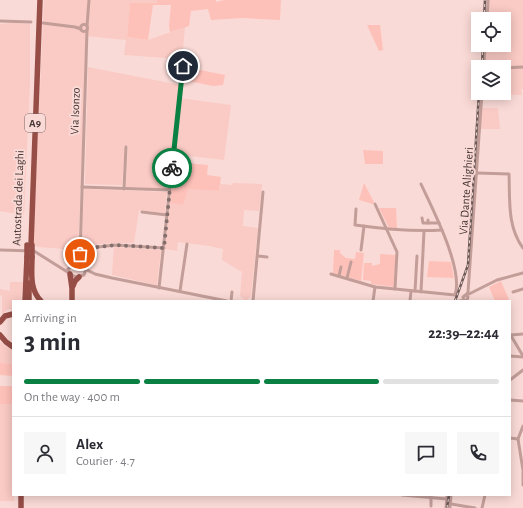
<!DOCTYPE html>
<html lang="en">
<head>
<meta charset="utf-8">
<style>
  body { margin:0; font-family:"Alegreya Sans",sans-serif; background:#f7f7f7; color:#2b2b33; height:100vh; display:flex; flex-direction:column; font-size:15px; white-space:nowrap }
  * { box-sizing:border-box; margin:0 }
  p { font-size:13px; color:#7c7c81 }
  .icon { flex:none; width:22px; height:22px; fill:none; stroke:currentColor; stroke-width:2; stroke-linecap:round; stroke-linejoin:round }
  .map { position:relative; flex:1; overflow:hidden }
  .sheet { position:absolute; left:12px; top:300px; width:499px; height:196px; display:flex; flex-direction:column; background:#fff; border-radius:0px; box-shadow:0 2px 10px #0003 }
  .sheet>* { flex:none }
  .tools { position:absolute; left:471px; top:12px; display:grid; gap:8px }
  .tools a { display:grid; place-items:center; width:40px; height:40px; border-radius:0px; background:#fff; box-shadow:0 2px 10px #0003; font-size:20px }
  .pin { position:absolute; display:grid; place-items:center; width:34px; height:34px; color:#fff; margin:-17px; border:2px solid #fff; border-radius:50%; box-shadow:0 1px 4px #0007 }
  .courier { position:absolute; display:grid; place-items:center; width:40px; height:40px; margin:-20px; border:3px solid #0b8043; border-radius:50%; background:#fff; color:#222; box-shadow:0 1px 5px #0007 }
  .summary em { font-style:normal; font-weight:600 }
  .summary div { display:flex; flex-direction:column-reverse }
  .summary { display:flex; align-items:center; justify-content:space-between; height:68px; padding:0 12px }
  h1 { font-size:26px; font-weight:600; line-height:30px }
  .bar { display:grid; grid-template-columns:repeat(4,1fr); gap:6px 4px; align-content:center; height:48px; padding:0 12px }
  .bar i { height:5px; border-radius:3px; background:#e1e1e2 }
  .bar .active { background:#0b8043 }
  .bar p { grid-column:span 4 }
  .line { display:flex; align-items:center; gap:10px; padding:0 12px; border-top:1px solid #e1e1e2 }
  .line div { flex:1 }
  .round { display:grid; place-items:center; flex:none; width:42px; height:42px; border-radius:0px; background:#f7f7f7 }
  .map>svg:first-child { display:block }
</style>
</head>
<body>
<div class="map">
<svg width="523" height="508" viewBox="0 0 523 508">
  <rect width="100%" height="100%" fill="#fadad6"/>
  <g fill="#facac4">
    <polygon points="44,0 157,0 157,3 130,3 127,37 148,40 185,27 182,59 124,55 126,40 87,36 78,250 38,247 33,245"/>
    <polygon points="488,0 523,0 523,89 521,90 522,95 497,94 504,93 504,67 484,67 485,45 504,45 504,19 487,19"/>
    <polygon points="12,23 30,24 30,81 24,215 0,211 0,24"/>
    <polygon points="88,67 180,85 179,98 231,105 224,160 172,154 169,189 126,187 128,146 125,146 122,185 85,184"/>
    <polygon points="481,108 498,108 500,129 480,129"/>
    <polygon points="233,183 262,184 259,211 244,210 243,226 258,228 251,296 246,301 240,296 242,272 222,260 223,249 210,246 178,242 177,251 165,249 170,203 183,205 188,189 219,191 220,184 232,185"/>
    <polygon points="84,189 167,192 165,213 139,210 134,243 112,243 82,246"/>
    <polygon points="114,247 161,250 157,285 112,275"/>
    <polygon points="10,282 23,282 21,301 13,301 13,309 8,309 2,314 2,296 0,295 0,289 10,291"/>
    <polygon points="0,342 13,351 13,364 0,363"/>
    <polygon points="0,404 13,404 14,501 0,501"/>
  </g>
  <g fill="#fec1b9">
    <polygon points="157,0 216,0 216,2 224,0 281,0 280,20 242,18 211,20 208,9 191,11 189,26 170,32 169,26 171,5 153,5 148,40 127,37 130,3 157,3"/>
    <polygon points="367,25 380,25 383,50 379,51"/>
    <polygon points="185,67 225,75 223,85 213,86 183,80"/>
    <polygon points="363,150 383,151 383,164 365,164"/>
    <polygon points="175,162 208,165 207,175 221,177 219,191 188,189 183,205 170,203"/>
    <polygon points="364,183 374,202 373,204 359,200"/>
    <polygon points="379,208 396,208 397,228 389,228"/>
    <polygon points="334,250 340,250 340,253 346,258 355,259 356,252 364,253 361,281 333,273"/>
    <polygon points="380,254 396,255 394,287 371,284 371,281 363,280 364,263 372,263 372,266 380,264"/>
    <polygon points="429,261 451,262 454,278 427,277"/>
    <polygon points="501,281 509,300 495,301 489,287"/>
    <polygon points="0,363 13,364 13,376 0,375"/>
    <rect x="0" y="386" width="13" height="18"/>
  </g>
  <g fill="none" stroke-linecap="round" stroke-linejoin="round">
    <g stroke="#c39e99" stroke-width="3">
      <polyline points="487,19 488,0"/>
      <polyline points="0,21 31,22"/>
      <polyline points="43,23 75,27 81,29"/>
      <circle cx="84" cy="28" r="3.5"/>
      <polyline points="87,26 89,0"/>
      <polyline points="484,67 485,45"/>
      <polyline points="504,68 523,67"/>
      <polyline points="482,97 496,97 498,93"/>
      <path d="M477,173L509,174C510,199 507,227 523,248"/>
      <polyline points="82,187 170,190"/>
      <polyline points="124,189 126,147"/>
      <polyline points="375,204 397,252 395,289"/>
      <path d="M356,209L355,225C384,229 413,232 442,230"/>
      <polyline points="142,212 167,215"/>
      <polyline points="422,218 423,223 428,223"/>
      <polyline points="428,220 428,223 439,223"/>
      <polyline points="81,249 115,245 164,248"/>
      <polyline points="0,250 34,251 69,273"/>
      <polyline points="361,250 364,226"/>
      <polyline points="258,256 267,257"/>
      <polygon points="74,265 85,269 85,272 84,275 76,277 70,274 68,269"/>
      <polyline points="83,267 80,257 87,30"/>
      <polyline points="85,269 95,274 112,278 227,301"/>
      <path d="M331,274L375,287L455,295C464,269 432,208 421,184"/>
      <polyline points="339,276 341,267"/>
      <polyline points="347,278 351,262"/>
      <polyline points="159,288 183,66"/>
      <polyline points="180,291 187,244"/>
      <polyline points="415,291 417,256"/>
      <polyline points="421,292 424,231"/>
      <polyline points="468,292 482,93"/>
      <polyline points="513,292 523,289"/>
      <polyline points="469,294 497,280 523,273"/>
      <polyline points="464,300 463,297 468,293"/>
      <polyline points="231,301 232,292"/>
      <polyline points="253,301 263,192"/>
      <polyline points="373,301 375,287"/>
      <polyline points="410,301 411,291"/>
      <polyline points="459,301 467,300 468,297 466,295"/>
      <polyline points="510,334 523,356"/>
      <polyline points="511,335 523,334"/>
      <polyline points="510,356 523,357"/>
      <polyline points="510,380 523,370"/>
      <polyline points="510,400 523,401"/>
      <polyline points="523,426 518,439 523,470"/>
      <polyline points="510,438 518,439"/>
      <polyline points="523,472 523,485"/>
      <polyline points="402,495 447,499"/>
      <polyline points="451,504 475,508"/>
      <polyline points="431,506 431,497"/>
      <polyline points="446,508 447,495"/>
      <polyline points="450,508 451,495"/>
      <polyline points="482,508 485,495"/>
    </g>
    <g stroke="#964e47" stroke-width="5.5">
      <polyline points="31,245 40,0"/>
      <path d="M32,257C32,272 29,289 41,301"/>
      <polyline points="70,274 72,288 72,301"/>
      <polyline points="73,286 75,281 79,277"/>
      <polyline points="25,301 27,257"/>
      <polyline points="29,301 29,283"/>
      <polyline points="0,322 5,316 13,314"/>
      <polyline points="0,335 6,342 13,347"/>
      <polyline points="21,508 21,495"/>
    </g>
    <defs>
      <g id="rail">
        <polyline points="484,19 485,0"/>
        <polyline points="482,67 483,45"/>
        <polyline points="455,301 468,265 479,93"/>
        <polyline points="447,508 449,495"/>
      </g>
    </defs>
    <use href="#rail" stroke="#6d5a58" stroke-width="2.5"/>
    <use href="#rail" stroke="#fadad6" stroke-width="1" stroke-dasharray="3" stroke-linecap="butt"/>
    <g stroke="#964e47" stroke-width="5.5">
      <polyline points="27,257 27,245"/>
      <polyline points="32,257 32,245"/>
    </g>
  </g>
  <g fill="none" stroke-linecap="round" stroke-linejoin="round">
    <polyline stroke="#846f6c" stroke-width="4" stroke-dasharray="0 7.2" points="80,254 81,249 115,245 164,248 172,168"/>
    <polyline stroke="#0b8043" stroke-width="5" points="172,168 183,66"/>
  </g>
  <g text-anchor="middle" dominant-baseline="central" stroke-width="4" stroke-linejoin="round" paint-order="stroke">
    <rect fill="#fadad6" stroke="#7b6664" stroke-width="1" x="25" y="114" width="20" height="18" rx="3"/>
    <g font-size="11" font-weight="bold" fill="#443533">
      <text x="35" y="123">A9</text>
    </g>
    <g font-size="12" fill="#443533" stroke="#fadad6">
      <text transform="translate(75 111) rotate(-88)">Via Isonzo</text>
      <text transform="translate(466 191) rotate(-86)">Via Dante Alighieri</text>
      <text transform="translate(18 198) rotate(-88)">Autostrada dei Laghi</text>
    </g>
  </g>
</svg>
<div class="tools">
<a><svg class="icon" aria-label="locate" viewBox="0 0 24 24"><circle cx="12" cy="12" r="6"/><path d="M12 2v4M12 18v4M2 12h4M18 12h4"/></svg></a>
<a><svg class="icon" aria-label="layers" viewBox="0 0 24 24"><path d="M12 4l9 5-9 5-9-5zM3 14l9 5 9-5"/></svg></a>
</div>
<div class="pin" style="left:80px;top:254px;background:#ea580c"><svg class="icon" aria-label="bag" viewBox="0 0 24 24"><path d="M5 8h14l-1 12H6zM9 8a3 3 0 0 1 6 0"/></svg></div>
<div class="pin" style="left:183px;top:66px;background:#1f2937"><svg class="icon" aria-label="home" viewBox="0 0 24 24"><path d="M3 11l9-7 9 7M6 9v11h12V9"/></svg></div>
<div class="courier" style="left:172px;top:168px"><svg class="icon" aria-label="bike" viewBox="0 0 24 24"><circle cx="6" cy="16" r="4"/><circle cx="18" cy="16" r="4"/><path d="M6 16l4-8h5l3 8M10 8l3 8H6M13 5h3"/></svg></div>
<section class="sheet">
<div class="summary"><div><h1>3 min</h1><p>Arriving in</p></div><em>22:39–22:44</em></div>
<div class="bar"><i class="active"></i><i class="active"></i><i class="active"></i><i></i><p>On the way · 400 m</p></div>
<div class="line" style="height:72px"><a class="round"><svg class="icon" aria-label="person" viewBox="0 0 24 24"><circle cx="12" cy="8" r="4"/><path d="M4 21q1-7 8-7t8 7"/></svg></a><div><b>Alex</b><p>Courier · 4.7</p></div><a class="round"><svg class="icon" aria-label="chat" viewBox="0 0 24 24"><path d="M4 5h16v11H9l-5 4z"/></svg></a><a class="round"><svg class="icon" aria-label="phone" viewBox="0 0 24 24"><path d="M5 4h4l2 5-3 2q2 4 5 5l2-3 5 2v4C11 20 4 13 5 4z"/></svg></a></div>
</section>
</div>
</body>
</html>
